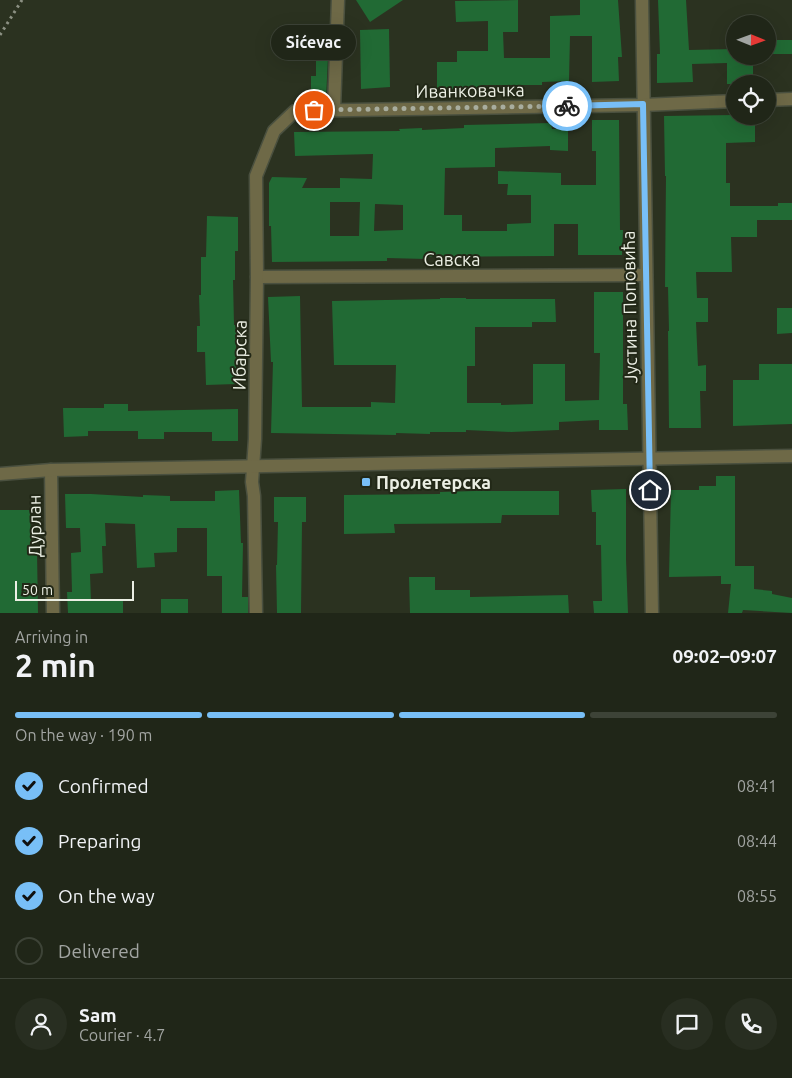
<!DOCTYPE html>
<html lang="en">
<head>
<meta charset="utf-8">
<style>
  body { margin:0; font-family:Ubuntu,sans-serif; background:#282e21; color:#f1f3f6; height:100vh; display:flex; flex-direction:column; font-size:19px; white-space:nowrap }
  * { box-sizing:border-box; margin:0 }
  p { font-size:16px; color:#a2a5a2 }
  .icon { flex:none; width:28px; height:28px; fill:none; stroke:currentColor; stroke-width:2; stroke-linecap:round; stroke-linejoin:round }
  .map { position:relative; height:613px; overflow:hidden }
  .details { display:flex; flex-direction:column; background:#202618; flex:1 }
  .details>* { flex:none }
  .needle { width:32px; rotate:91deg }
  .buttons { position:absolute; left:726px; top:15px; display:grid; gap:10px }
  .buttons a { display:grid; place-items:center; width:50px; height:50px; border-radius:50%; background:#202618; box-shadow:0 5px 20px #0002,0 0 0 1px #3d4337; font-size:25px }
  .scale { position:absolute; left:15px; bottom:12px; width:119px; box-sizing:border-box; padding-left:5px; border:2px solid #ebefe4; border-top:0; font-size:14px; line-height:18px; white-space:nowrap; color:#ebefe4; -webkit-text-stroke:4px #222817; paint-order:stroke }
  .pin { position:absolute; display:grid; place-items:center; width:42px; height:42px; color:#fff; margin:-21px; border:2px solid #fff; border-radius:50%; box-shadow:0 1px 5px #0007 }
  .courier { position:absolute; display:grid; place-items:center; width:50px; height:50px; margin:-25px; border:4px solid #78bff7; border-radius:50%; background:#fff; color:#222; box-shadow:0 1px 6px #0007 }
  .bubble { position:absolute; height:35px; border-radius:18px; background:#202618; box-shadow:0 5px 20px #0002,0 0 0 1px #3d4337; font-size:16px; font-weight:600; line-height:35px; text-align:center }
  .headline em { font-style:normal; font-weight:600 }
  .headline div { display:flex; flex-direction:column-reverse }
  .headline { display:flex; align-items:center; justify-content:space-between; height:85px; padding:0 15px }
  h1 { font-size:32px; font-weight:600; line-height:38px }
  .bar { display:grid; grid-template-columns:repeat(4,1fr); gap:8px 5px; align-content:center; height:60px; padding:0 15px }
  .bar i { height:6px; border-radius:4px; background:#3d4337 }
  .bar .selected { background:#78bff7 }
  .bar p { grid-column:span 4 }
  .line { display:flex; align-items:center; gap:12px; padding:0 15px; border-top:1px solid #3d4337 }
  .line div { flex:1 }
  .round { display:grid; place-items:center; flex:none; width:52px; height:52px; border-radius:26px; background:#282e21 }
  ol { padding:0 15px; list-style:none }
  li { display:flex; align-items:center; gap:15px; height:55px }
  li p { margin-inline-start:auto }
  li .icon { padding:5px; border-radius:50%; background:#78bff7; color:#111; stroke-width:4 }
  li:last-child { color:#a2a5a2 }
  li i { width:28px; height:28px; border:2px solid #3d4337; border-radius:50% }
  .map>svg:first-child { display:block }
</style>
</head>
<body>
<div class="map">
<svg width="792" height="613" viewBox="0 0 792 613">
  <rect width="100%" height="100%" fill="#2b3220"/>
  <g fill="#216a34" fill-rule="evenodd">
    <polygon points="356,0 403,0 370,22"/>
    <polygon points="518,0 518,32 503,32 504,58 550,58 550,16 580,15 580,0 618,0 622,57 618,57 619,81 592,82 592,36 570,36 569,81 542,82 542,85 481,85 481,89 437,89 437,62 457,62 457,51 488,51 488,21 456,22 455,1"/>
    <polygon points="658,0 686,0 689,50 735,49 735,56 753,56 753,84 727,84 727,63 692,64 693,82 657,83 657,54 660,54"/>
    <polygon points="389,29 390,87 361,89 360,30"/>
    <rect x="768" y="40" width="24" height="14"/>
    <polygon points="316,57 328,57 326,99 311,99 311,76 316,76"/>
    <polygon points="735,115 735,116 755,116 755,142 726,143 726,183 730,183 730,206 778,206 778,203 792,203 792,220 757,220 757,237 731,237 732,272 696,272 697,298 708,298 708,322 696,322 698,366 706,365 706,391 700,391 701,428 669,428 668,331 669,331 668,287 665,287 666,176 665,176 664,116"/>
    <path d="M592,120H619L620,230H623L622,255H578V224H554V256L426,257V259L387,258V261L272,262L271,226H269V183L272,177L307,178L302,188H340V178L372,179L373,154L295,156L294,132L400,131L399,129L422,128V130L464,128V125L551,123L552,129H568V151L550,150V146L495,148V167L445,168L444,215H462V231H507V224L531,223V195H507L508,184H498V171L561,173V185H596V151H592ZM330,202H360L359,236H330ZM375,204L403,205V230L374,231Z"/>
    <polygon points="207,216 238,217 238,251 235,251 235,280 233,280 234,325 236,325 236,384 206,385 205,352 197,352 197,326 200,326 199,295 201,295 201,257 206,257"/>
    <polygon points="594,292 623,292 623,404 627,404 628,430 599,430 599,420 559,422 559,430 511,432 466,430 466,432 430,432 430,434 396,433 396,435 271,433 273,362 271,362 268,297 300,296 302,407 371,407 371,402 395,403 396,365 334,365 332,301 440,299 440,298 466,298 466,299 555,299 556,322 532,322 532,327 475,327 475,366 467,366 467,403 501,403 501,405 533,404 533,364 565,364 565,401 599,400 600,353 594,353"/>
    <polygon points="777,308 792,308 792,333 777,334"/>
    <polygon points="759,364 792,364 792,424 733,426 733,380 759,380"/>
    <polygon points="104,404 128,404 128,411 238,409 238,441 212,441 212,432 164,432 164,439 138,439 138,431 88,431 88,436 64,437 63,408 104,408"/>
    <polygon points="716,476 735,476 735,566 754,566 754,589 772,591 772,594 792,598 792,613 743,610 742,613 728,613 731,584 721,584 721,576 669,577 671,490 699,490 699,486 716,486"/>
    <polygon points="626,489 626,559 628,613 594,613 593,601 602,601 601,545 596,545 596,512 592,512 591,490"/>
    <polygon points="239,490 241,543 243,543 242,597 248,597 248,613 222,613 222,576 207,576 207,528 177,528 177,552 154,553 155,567 137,568 135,524 105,523 106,546 102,546 103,573 90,574 91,601 123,600 123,613 68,613 67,592 72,592 71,553 81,552 80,528 66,528 65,494 91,494 143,497 143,495 170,496 170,501 215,501 215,491"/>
    <polygon points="474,491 559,491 559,515 502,515 501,523 394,524 395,533 344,534 344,495 440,494 440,492"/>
    <polygon points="274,497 306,497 306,522 302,522 301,613 277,613 276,565 277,565 278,522 274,522"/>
    <polygon points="0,510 30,510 31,551 37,551 38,613 0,613"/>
    <polygon points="409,577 435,577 435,590 470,590 470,597 568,595 569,613 410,613"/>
    <rect x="161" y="599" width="27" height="14"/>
  </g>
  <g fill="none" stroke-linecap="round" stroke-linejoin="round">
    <defs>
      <g id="minor">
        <polyline points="642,0 652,613"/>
        <polyline points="768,100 792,99"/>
        <polyline points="334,109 338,0"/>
        <polyline points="257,277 646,275"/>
        <polyline points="51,470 53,613"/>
        <polyline points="256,613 254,496 252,482 255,439 257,277 256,176 274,131 295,111 643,105 735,101"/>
      </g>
      <polyline id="tertiary" points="0,474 51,470 792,456"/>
    </defs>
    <use href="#minor" stroke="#4a503f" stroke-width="15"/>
    <use href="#tertiary" stroke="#4a503f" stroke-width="15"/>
    <polyline stroke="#8c9183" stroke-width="3" stroke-dasharray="2.5 4" stroke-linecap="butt" points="0,35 22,0"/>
    <use href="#minor" stroke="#6e6947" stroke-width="12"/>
    <use href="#tertiary" stroke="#6e6947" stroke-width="12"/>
  </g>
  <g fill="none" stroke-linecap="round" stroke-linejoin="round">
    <polyline stroke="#a8ad9f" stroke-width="5" stroke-dasharray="0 9" points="314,110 567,106"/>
    <polyline stroke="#78bff7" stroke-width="6" points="567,106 643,104 650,490"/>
  </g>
  <rect fill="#78bff7" stroke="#222817" stroke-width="2" x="361" y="477" width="10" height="10" rx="2.5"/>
  <g text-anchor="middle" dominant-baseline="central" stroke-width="4" stroke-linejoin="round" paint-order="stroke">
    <g font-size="18" fill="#ebefe4" stroke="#222817">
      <text transform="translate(470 90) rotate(-1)">Иванковачка</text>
      <text x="452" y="259">Савска</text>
      <text transform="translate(629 307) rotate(-91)">Јустина Поповића</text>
      <text transform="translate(239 355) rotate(-89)">Ибарска</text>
      <text transform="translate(34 526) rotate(-91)">Дурлан</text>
    </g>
    <g font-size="18" font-weight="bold" fill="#ebefe4" stroke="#222817" text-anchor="start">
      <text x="376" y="482">Пролетерска</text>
    </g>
  </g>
</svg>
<div class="buttons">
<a><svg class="needle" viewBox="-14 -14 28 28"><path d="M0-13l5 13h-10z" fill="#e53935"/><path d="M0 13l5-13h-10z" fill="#a2a5a2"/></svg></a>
<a><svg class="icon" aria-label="locate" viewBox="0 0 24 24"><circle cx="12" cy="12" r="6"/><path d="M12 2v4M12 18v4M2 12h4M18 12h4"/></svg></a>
</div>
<div class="scale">50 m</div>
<div class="pin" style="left:314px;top:110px;background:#ea580c"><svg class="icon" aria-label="bag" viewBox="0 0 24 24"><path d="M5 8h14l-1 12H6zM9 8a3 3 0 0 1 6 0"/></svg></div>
<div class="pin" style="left:650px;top:490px;background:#1f2937"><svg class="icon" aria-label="home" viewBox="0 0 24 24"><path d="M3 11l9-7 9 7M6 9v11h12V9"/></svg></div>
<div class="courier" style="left:567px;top:106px"><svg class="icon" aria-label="bike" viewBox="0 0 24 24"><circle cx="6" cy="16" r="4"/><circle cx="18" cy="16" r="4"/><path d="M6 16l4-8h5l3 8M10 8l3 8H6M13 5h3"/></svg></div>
<div class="bubble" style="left:271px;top:25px;width:85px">Sićevac</div>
</div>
<section class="details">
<div class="headline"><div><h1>2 min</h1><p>Arriving in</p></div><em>09:02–09:07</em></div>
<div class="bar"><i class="selected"></i><i class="selected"></i><i class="selected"></i><i></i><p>On the way · 190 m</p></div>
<ol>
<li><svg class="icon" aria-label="check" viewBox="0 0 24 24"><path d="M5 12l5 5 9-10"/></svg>Confirmed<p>08:41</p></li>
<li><svg class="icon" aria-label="check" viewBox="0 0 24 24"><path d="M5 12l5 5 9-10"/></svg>Preparing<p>08:44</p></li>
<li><svg class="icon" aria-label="check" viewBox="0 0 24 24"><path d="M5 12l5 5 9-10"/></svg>On the way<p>08:55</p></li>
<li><i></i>Delivered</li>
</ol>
<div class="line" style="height:90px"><a class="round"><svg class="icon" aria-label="person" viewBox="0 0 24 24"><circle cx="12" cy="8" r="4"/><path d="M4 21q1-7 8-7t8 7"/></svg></a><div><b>Sam</b><p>Courier · 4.7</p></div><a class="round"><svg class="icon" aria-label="chat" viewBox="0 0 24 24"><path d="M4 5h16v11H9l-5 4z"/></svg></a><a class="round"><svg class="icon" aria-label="phone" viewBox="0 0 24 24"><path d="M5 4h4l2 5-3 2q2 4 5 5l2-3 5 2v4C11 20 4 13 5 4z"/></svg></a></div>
</section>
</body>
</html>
